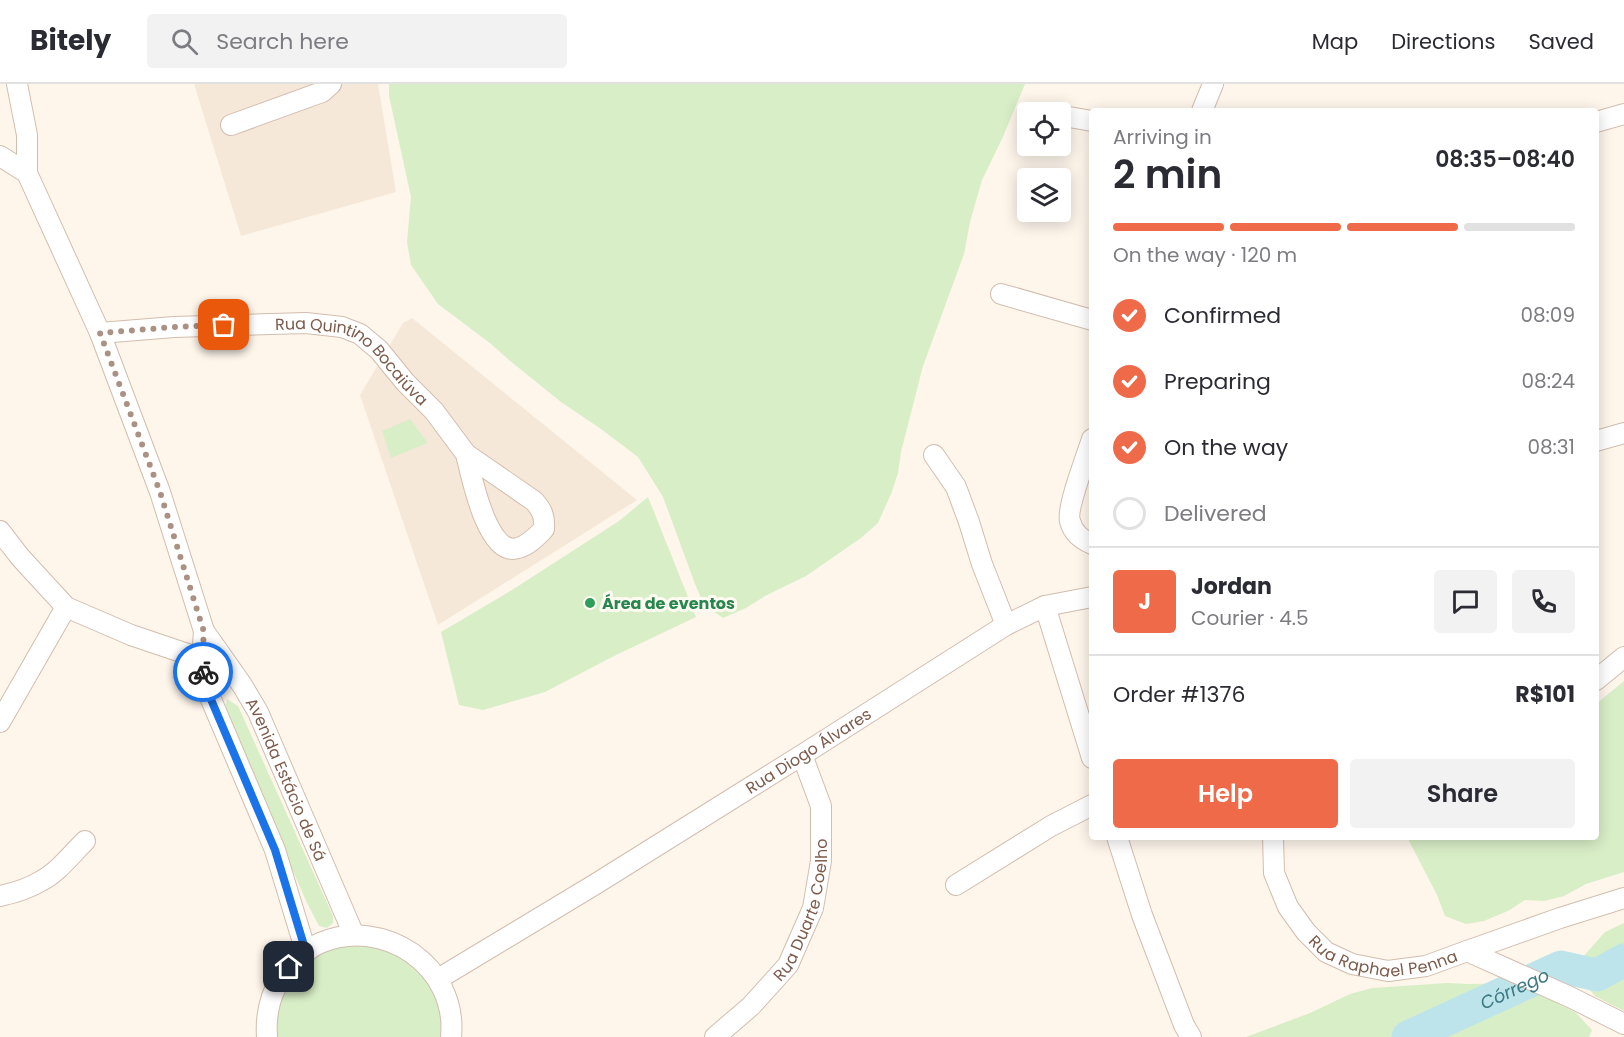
<!DOCTYPE html>
<html lang="en">
<head>
<meta charset="utf-8">
<style>
  body { margin:0; font-family:Poppins,sans-serif; background:#f2f2f3; color:#2b2b33; height:100vh; display:flex; flex-direction:column; font-size:22px; white-space:nowrap }
  * { box-sizing:border-box; margin:0 }
  p { font-size:20px; color:#7c7c81 }
  .icon { flex:none; width:33px; height:33px; fill:none; stroke:currentColor; stroke-width:2; stroke-linecap:round; stroke-linejoin:round }
  .map { position:relative; flex:1; overflow:hidden }
  .sheet { position:absolute; left:1089px; top:24px; width:510px; height:732px; display:flex; flex-direction:column; background:#fff; border-radius:6px; box-shadow:0 3px 15px #0003 }
  .sheet>* { flex:none }
  .buttons { position:absolute; left:1017px; top:18px; display:grid; gap:12px }
  .buttons a { display:grid; place-items:center; width:54px; height:54px; border-radius:6px; background:#fff; box-shadow:0 3px 15px #0003; font-size:30px }
  .pin { position:absolute; display:grid; place-items:center; width:51px; height:51px; color:#fff; margin:-26px; border-radius:12px; box-shadow:0 3px 9px #0006 }
  .courier { position:absolute; display:grid; place-items:center; width:60px; height:60px; margin:-30px; border:4px solid #1a73e8; border-radius:50%; background:#fff; color:#222; box-shadow:0 2px 8px #0007 }
  .head em { font-style:normal; font-weight:600 }
  .head div { display:flex; flex-direction:column-reverse }
  .head { display:flex; align-items:center; justify-content:space-between; height:102px; padding:0 24px }
  h1 { font-size:39px; font-weight:600; line-height:45px }
  .bar { display:grid; grid-template-columns:repeat(4,1fr); gap:9px 6px; align-content:center; height:72px; padding:0 24px }
  .bar i { height:8px; border-radius:4px; background:#e1e1e2 }
  .bar .on { background:#ee6a49 }
  .bar p { grid-column:span 4 }
  .line { display:flex; align-items:center; gap:15px; padding:0 24px; border-top:2px solid #e1e1e2 }
  .line div { flex:1 }
  .round { display:grid; place-items:center; flex:none; width:63px; height:63px; border-radius:6px; background:#f2f2f3 }
  ol { padding:0 24px; list-style:none }
  li { display:flex; align-items:center; gap:18px; height:66px }
  li p { margin-inline-start:auto }
  li .icon { padding:6px; border-radius:50%; background:#ee6a49; color:#fff; stroke-width:4 }
  li:last-child { color:#7c7c81 }
  li i { width:33px; height:33px; border:3px solid #e1e1e2; border-radius:50% }
  .button { display:flex; gap:12px; margin-top:auto; padding:12px 24px }
  .button a { flex:1; height:69px; border-radius:6px; background:#ee6a49; color:#fff; font-size:24px; font-weight:600; line-height:69px; text-align:center }
  .button a+a { background:#f2f2f3; color:#2b2b33 }
  header { display:flex; align-items:center; gap:36px; box-sizing:border-box; height:84px; padding:0 30px; background:#fff; border-bottom:2px solid #e1e1e2 }
  header strong { font-size:28px }
  nav { display:flex; gap:33px; margin-inline-start:auto; font-size:21px }
  .search { width:420px; height:54px; background:#f2f2f3; display:flex; align-items:center; gap:15px; box-sizing:border-box; padding:0 21px; border-radius:6px; color:#7c7c81; font-size:22px }
  .map>svg:first-child { display:block }
</style>
</head>
<body>
<header>
<strong>Bitely</strong>
<div class="search"><svg class="icon" aria-label="search" viewBox="0 0 24 24"><circle cx="10" cy="10" r="6"/><path d="M15 15l6 6"/></svg>Search here</div>
<nav><a>Map</a><a>Directions</a><a>Saved</a></nav>
</header>
<div class="map">
<svg width="1624" height="953" viewBox="0 0 1624 953">
  <rect width="100%" height="100%" fill="#fef6eb"/>
  <g fill="#f6e8d8">
    <polygon points="194,0 378,0 396,108 241,152"/>
    <polygon points="412,234 637,416 438,541 360,311 403,239"/>
  </g>
  <g fill="#d8eec7">
    <polygon points="389,0 1025,0 1002,55 982,96 970,138 964,170 923,282 901,368 898,389 891,410 878,439 861,454 806,492 765,512 746,524 723,534 704,521 695,500 663,413 638,373 601,345 561,318 509,276 491,260 438,220 411,181 407,158 411,113 389,12"/>
    <polygon points="410,335 428,359 391,374 382,347"/>
    <polygon points="648,413 696,533 614,572 545,608 483,626 459,621 441,548 512,506 619,437"/>
    <polygon points="1624,597 1624,788 1586,800 1564,812 1544,817 1525,816 1508,827 1484,837 1466,840 1445,832 1437,811 1407,753 1596,753 1596,620"/>
    <polygon points="227,615 238,622 333,832 333,839 327,844 319,842 307,819 224,629"/>
    <polygon points="1624,839 1624,927 1595,912 1582,896 1582,874 1605,848"/>
    <polygon points="370,852 434,891 451,953 267,953 267,931 306,868"/>
    <polygon points="1447,899 1469,900 1514,899 1535,907 1576,929 1592,946 1589,953 1246,953 1310,929 1350,910 1372,904"/>
  </g>
  <g fill="none" stroke-linecap="round" stroke-linejoin="round">
    <path stroke="#bde4ea" stroke-width="33" id="s1" d="M1408,953L1561,883L1597,891L1624,876"/>
    <defs>
      <g id="minor">
        <path id="s2" d="M17,0L27,51V89L100,249L160,408L204,547L242,601L258,628L354,851"/>
        <polyline points="1202,27 1213,0"/>
        <polyline points="1069,33 1092,37"/>
        <polyline points="1596,38 1624,30"/>
        <polyline points="231,41 322,8 331,0"/>
        <polyline points="0,72 27,89"/>
        <polyline points="1001,210 1092,236"/>
        <path id="s3" d="M100,249L174,243L306,239L342,243L360,250L379,266L405,298L434,327L466,370L534,417C542,426 545,432 544,445C537,452 529,461 518,464C487,474 471,390 466,370"/>
        <path d="M1092,355C1087,371 1066,425 1070,437C1073,449 1081,455 1092,460"/>
        <polyline points="1596,357 1624,349"/>
        <polyline points="934,371 956,403 969,438 982,480 1006,541"/>
        <polyline points="0,447 20,473 66,523 131,551 202,575 213,577"/>
        <polyline points="1045,522 1092,513"/>
        <polyline points="204,547 202,575 204,599 275,766 306,868"/>
        <polyline points="1596,596 1624,573"/>
        <polyline points="0,638 66,523"/>
        <polyline points="1117,753 1142,831 1184,941 1191,953"/>
        <path id="s4" d="M1273,753L1274,789L1288,823L1306,848L1326,868L1352,880L1388,887L1426,882L1467,867L1570,913L1624,940"/>
        <polyline points="956,801 1051,742 1092,721"/>
        <path d="M0,812C14,809 28,805 41,797C58,788 71,771 85,757"/>
        <polyline points="1467,867 1560,834 1624,814"/>
        <path id="s5" d="M438,895L594,801L802,671L1006,541L1045,522L1092,674"/>
        <path d="M267,953C265,925 273,898 295,878C302,871 310,863 320,859C384,832 458,882 451,953"/>
        <path id="s6" d="M715,953L751,922L788,881L813,824L821,777V722L802,671"/>
      </g>
    </defs>
    <use href="#minor" stroke="#d2bdae" stroke-width="22"/>
    <use href="#minor" stroke="#fff" stroke-width="20"/>
  </g>
  <g fill="none" stroke-linecap="round" stroke-linejoin="round">
    <polyline stroke="#aa9183" stroke-width="6" stroke-dasharray="0 10.8" points="203,588 202,575 204,548 160,408 100,249 174,243 224,241"/>
    <polyline stroke="#1a73e8" stroke-width="8" points="203,588 204,599 275,766 306,868 289,883"/>
  </g>
  <circle fill="#2e9e5b" stroke="#fffaf2" stroke-width="2" cx="590" cy="519" r="6"/>
  <g text-anchor="middle" dominant-baseline="central" stroke-width="6" stroke-linejoin="round" paint-order="stroke">
    <g font-size="16" fill="#7c5b4b" stroke="#fffaf2">
      <text stroke="none"><textPath href="#s3" startOffset="266">Rua Quintino Bocaiúva</textPath></text>
      <text stroke="none"><textPath href="#s5" startOffset="435">Rua Diogo Álvares</textPath></text>
      <text stroke="none"><textPath href="#s2" startOffset="752">Avenida Estácio de Sá</textPath></text>
      <text stroke="none"><textPath href="#s6" startOffset="160">Rua Duarte Coelho</textPath></text>
      <text stroke="none"><textPath href="#s4" startOffset="190">Rua Raphael Penna</textPath></text>
    </g>
    <g font-size="16" font-weight="bold" fill="#27864d" stroke="#fffaf2" text-anchor="start">
      <text x="602" y="519">Área de eventos</text>
    </g>
    <g font-size="18" font-style="italic" fill="#3c7882" stroke="#fffaf2">
      <text stroke="none"><textPath href="#s1" startOffset="117">Córrego</textPath></text>
    </g>
  </g>
</svg>
<div class="buttons">
<a><svg class="icon" aria-label="locate" viewBox="0 0 24 24"><circle cx="12" cy="12" r="6"/><path d="M12 2v4M12 18v4M2 12h4M18 12h4"/></svg></a>
<a><svg class="icon" aria-label="layers" viewBox="0 0 24 24"><path d="M12 4l9 5-9 5-9-5zM3 14l9 5 9-5"/></svg></a>
</div>
<div class="pin" style="left:224px;top:241px;background:#ea580c"><svg class="icon" aria-label="bag" viewBox="0 0 24 24"><path d="M5 8h14l-1 12H6zM9 8a3 3 0 0 1 6 0"/></svg></div>
<div class="pin" style="left:289px;top:883px;background:#1f2937"><svg class="icon" aria-label="home" viewBox="0 0 24 24"><path d="M3 11l9-7 9 7M6 9v11h12V9"/></svg></div>
<div class="courier" style="left:203px;top:588px"><svg class="icon" aria-label="bike" viewBox="0 0 24 24"><circle cx="6" cy="16" r="4"/><circle cx="18" cy="16" r="4"/><path d="M6 16l4-8h5l3 8M10 8l3 8H6M13 5h3"/></svg></div>
<section class="sheet">
<div class="head"><div><h1>2 min</h1><p>Arriving in</p></div><em>08:35–08:40</em></div>
<div class="bar"><i class="on"></i><i class="on"></i><i class="on"></i><i></i><p>On the way · 120 m</p></div>
<ol>
<li><svg class="icon" aria-label="check" viewBox="0 0 24 24"><path d="M5 12l5 5 9-10"/></svg>Confirmed<p>08:09</p></li>
<li><svg class="icon" aria-label="check" viewBox="0 0 24 24"><path d="M5 12l5 5 9-10"/></svg>Preparing<p>08:24</p></li>
<li><svg class="icon" aria-label="check" viewBox="0 0 24 24"><path d="M5 12l5 5 9-10"/></svg>On the way<p>08:31</p></li>
<li><i></i>Delivered</li>
</ol>
<div class="line" style="height:108px"><b class="round" style="background:#ee6a49;color:#fff">J</b><div><b>Jordan</b><p>Courier · 4.5</p></div><a class="round"><svg class="icon" aria-label="chat" viewBox="0 0 24 24"><path d="M4 5h16v11H9l-5 4z"/></svg></a><a class="round"><svg class="icon" aria-label="phone" viewBox="0 0 24 24"><path d="M5 4h4l2 5-3 2q2 4 5 5l2-3 5 2v4C11 20 4 13 5 4z"/></svg></a></div>
<div class="line" style="height:78px"><div>Order #1376</div><b>R$101</b></div>
<div class="button"><a>Help</a><a>Share</a></div>
</section>
</div>
</body>
</html>
